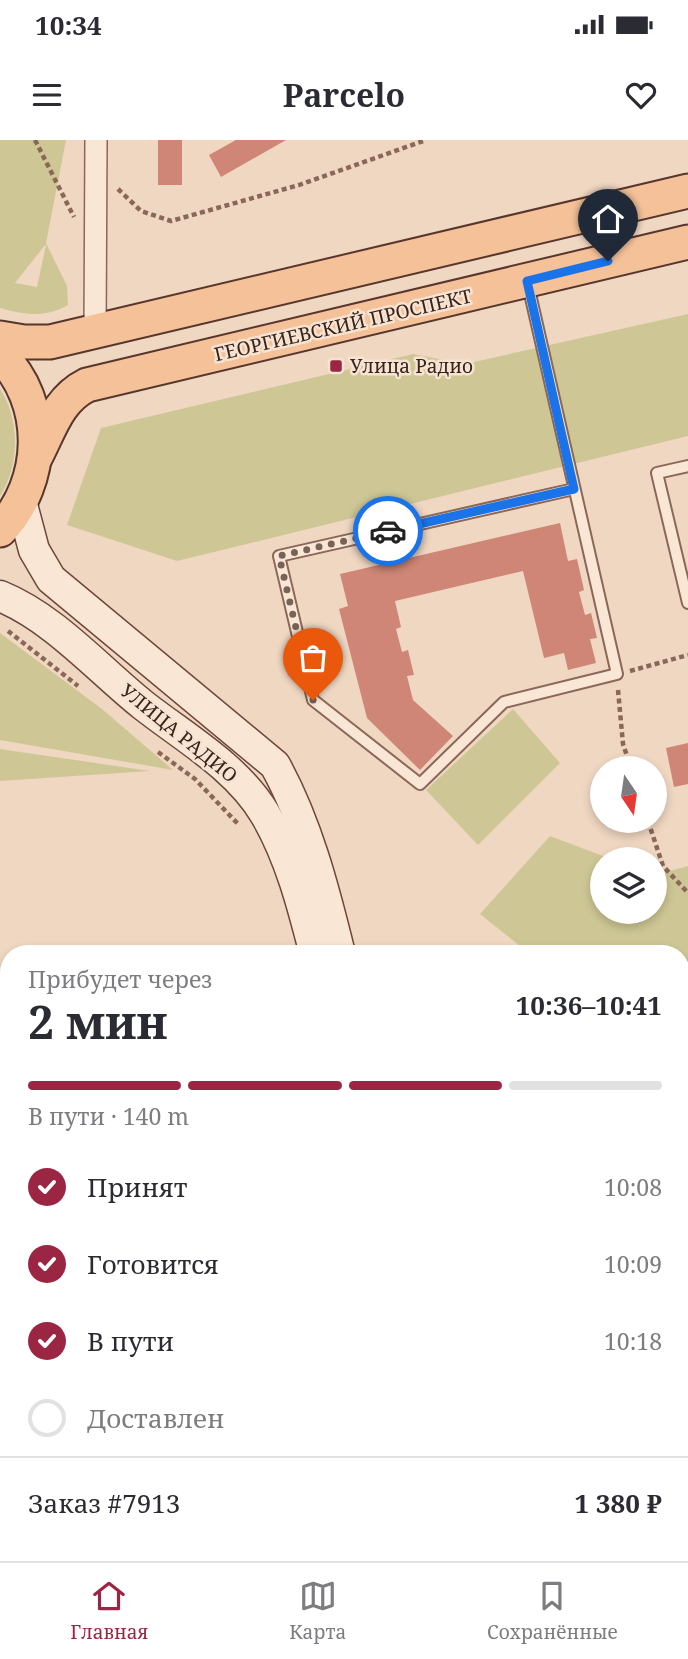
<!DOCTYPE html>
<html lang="ru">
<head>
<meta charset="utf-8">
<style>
  body { margin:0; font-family:"Noto Serif",serif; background:#f7f7f7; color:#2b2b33; height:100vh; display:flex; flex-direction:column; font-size:26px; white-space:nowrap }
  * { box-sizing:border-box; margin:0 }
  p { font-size:23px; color:#7c7c81 }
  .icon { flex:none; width:38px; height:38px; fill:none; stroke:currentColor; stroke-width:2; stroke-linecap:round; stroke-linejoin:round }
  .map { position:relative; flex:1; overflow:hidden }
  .drawer { position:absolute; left:0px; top:805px; width:690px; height:616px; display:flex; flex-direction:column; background:#fff; border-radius:28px 28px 0 0; box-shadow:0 4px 10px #0003 }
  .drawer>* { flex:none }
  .needle { width:46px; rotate:167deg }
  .fabs { position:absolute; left:590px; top:616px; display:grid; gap:14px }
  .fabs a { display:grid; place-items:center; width:77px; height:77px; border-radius:50%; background:#fff; box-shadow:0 4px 10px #0003; font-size:35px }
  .pin { position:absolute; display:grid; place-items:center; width:60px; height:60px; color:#fff; margin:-72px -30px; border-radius:50% 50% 50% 0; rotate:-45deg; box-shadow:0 0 7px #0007 }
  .pin .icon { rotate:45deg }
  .courier { position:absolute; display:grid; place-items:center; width:70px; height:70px; margin:-35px; border:5px solid #1a73e8; border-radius:50%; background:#fff; color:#222; box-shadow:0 2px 9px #0007 }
  .head em { font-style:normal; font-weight:700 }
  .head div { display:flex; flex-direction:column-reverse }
  .head { display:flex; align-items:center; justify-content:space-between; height:119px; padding:0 28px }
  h1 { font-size:46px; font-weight:700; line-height:52px }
  .bar { display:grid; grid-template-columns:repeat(4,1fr); gap:10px 7px; align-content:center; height:84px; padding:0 28px }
  .bar i { height:9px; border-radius:5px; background:#e1e1e2 }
  .bar .active { background:#9b2643 }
  .bar p { grid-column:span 4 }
  .line { display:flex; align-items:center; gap:18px; padding:0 28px; border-top:2px solid #e1e1e2 }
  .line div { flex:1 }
  ol { padding:0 28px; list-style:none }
  li { display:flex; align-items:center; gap:21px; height:77px }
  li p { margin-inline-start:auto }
  li .icon { padding:7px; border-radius:50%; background:#9b2643; color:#fff; stroke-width:4 }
  li:last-child { color:#7c7c81 }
  li i { width:38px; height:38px; border:4px solid #e1e1e2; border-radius:50% }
  .status { display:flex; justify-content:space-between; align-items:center; height:49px; padding:0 35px; background:#fff; direction:ltr }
  .status svg { height:19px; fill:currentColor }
  header { display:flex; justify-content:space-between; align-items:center; height:91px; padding:0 28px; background:#fff; font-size:32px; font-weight:700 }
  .menu { display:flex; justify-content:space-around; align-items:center; height:98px; border-top:2px solid #e1e1e2; background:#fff; font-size:19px; color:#7c7c81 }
  .menu a { display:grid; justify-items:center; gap:4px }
  .menu .active { color:#9b2643 }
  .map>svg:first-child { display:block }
</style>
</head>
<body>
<div class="status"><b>10:34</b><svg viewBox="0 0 49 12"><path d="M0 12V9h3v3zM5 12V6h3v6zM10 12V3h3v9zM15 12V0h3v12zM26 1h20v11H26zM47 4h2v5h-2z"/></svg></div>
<header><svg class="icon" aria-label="menu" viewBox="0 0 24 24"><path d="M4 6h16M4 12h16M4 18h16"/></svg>Parcelo<svg class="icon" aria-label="heart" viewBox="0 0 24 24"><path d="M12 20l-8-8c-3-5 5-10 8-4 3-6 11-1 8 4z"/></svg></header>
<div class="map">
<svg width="688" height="1421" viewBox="0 0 688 1421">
  <rect width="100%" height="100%" fill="#f0d7c2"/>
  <g fill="#cec795" fill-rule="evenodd">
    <path d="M0,0H66L46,103L67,146L68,165C45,178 25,175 0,168ZM46,105L37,147L15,143L45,105Z"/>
    <polygon points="688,174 688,296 177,421 67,385 101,288 413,214 465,224"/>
    <path d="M0,249C20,279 20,325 0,356Z"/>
    <polygon points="0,493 102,569 173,630 0,600"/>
    <polygon points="513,569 560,623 478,705 426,650"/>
    <polygon points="0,609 150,631 0,641"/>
    <polygon points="550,696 611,719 602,719 602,772 654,772 655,735 688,726 688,944 681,936 681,814 530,814 480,774"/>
    <polygon points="681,1094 688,1109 688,1325 681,1324"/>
    <polygon points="0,1110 9,1127 9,1184 0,1190"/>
  </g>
  <g fill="#cf8676">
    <rect x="158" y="0" width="24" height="45"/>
    <polygon points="236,0 286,0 221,37 209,15"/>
    <polygon points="560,383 568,421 577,419 584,450 579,452 585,475 591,473 597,498 590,499 596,523 568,530 564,513 544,518 523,431 395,461 401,487 396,489 402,512 408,510 414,535 407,536 413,560 453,596 420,630 367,578 339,469 348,466 340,434"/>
    <polygon points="688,603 688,644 674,647 666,608"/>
    <polygon points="5,1365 9,1366 9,1412 19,1412 16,1421 0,1421 0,1383"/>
    <polygon points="681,1394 688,1397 688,1421 512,1421 516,1412 681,1412"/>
  </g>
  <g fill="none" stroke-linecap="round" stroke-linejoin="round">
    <defs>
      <g id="service">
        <polyline points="528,145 617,534 504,562 420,644 313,560 279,416 574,349"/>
        <polyline points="688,326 657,333 688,463"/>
        <polyline points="140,1412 140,1421"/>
        <polyline points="368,1412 397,1421"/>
        <polyline points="438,1421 440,1412"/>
      </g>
      <polyline id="minor" points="95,192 96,0"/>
      <g id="secondary">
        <path d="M21,361L34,410L51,439L275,625C307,683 324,749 340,814"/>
        <path d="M0,456C54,478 97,528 143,565C185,598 237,627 265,674C290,716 303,767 315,814"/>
        <polyline points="297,1421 306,1412"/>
      </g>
      <g id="primary">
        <polyline points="0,198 24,202 50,202 688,51"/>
        <path d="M0,215C48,262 46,342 0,390"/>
        <path d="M35,318C50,290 57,260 87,245L688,102"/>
      </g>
    </defs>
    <use href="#service" stroke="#8a6758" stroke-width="14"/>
    <use href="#minor" stroke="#8a6758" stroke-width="24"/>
    <use href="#secondary" stroke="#6c483c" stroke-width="33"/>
    <use href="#primary" stroke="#57362d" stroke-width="37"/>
    <g stroke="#8a6758" stroke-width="4.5" stroke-dasharray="5 3.5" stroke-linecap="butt">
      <polyline points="35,0 74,77"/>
      <polyline points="118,49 141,71 171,81 299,45 426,0"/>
      <polyline points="8,491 78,546"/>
      <polyline points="630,531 688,515"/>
      <polyline points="618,550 623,604 631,628"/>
      <polyline points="158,612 195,639 239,685"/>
      <polyline points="648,681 663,726 688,753"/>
    </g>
    <use href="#service" stroke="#fae6d5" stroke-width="10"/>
    <use href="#minor" stroke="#fae6d5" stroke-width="21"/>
    <use href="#secondary" stroke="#fae6d5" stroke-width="30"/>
    <use href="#primary" stroke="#f4c198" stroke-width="33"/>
  </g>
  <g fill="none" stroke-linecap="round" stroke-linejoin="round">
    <polyline stroke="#796357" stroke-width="7" stroke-dasharray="0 12.6" points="313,560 279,416 388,391"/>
    <polyline stroke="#1a73e8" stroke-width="9" points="388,391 574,349 527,141 608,121"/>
  </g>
  <rect fill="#9b2643" stroke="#f7e3d2" stroke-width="2.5" x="329" y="219" width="14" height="14" rx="3.5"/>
  <g text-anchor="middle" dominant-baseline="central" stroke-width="5" stroke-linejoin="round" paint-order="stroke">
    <g font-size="19" fill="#39241d" stroke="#f7e3d2">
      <text transform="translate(343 185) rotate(-13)">ГЕОРГИЕВСКИЙ ПРОСПЕКТ</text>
      <text transform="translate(179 593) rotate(39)">УЛИЦА РАДИО</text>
    </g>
    <g font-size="19" fill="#39241d" stroke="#f7e3d2" text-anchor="start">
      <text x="350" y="226">Улица Радио</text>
    </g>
  </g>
</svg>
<div class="fabs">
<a><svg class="needle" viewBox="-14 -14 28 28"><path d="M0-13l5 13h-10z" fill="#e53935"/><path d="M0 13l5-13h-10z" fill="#7c7c81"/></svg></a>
<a><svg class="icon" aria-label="layers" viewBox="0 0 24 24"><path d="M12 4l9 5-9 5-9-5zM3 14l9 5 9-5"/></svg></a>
</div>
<div class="pin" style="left:313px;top:560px;background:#ea580c"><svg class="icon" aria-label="bag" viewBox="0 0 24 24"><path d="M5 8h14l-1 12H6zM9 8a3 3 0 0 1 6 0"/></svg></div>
<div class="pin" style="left:608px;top:121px;background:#1f2937"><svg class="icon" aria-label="home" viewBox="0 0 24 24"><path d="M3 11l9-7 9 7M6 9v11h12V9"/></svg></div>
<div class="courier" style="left:388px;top:391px"><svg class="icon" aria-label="car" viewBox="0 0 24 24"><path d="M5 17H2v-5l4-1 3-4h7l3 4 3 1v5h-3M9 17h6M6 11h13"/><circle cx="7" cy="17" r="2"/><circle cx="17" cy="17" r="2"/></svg></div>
<section class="drawer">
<div class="head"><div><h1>2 мин</h1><p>Прибудет через</p></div><em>10:36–10:41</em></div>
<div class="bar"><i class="active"></i><i class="active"></i><i class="active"></i><i></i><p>В пути · 140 m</p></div>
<ol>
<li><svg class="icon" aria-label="check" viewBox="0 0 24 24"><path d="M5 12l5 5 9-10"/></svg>Принят<p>10:08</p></li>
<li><svg class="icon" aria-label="check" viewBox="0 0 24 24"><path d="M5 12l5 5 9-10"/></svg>Готовится<p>10:09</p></li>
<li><svg class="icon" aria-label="check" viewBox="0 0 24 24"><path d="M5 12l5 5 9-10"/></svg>В пути<p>10:18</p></li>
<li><i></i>Доставлен</li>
</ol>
<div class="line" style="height:91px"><div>Заказ #7913</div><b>1 380 ₽</b></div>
</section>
</div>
<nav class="menu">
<a class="active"><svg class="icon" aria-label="home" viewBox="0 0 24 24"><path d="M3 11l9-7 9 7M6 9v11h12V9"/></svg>Главная</a>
<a><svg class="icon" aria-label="map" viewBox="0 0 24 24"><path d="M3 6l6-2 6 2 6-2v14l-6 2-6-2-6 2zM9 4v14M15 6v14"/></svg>Карта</a>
<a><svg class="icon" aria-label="saved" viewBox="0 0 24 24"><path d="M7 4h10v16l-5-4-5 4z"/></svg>Сохранённые</a>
</nav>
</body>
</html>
